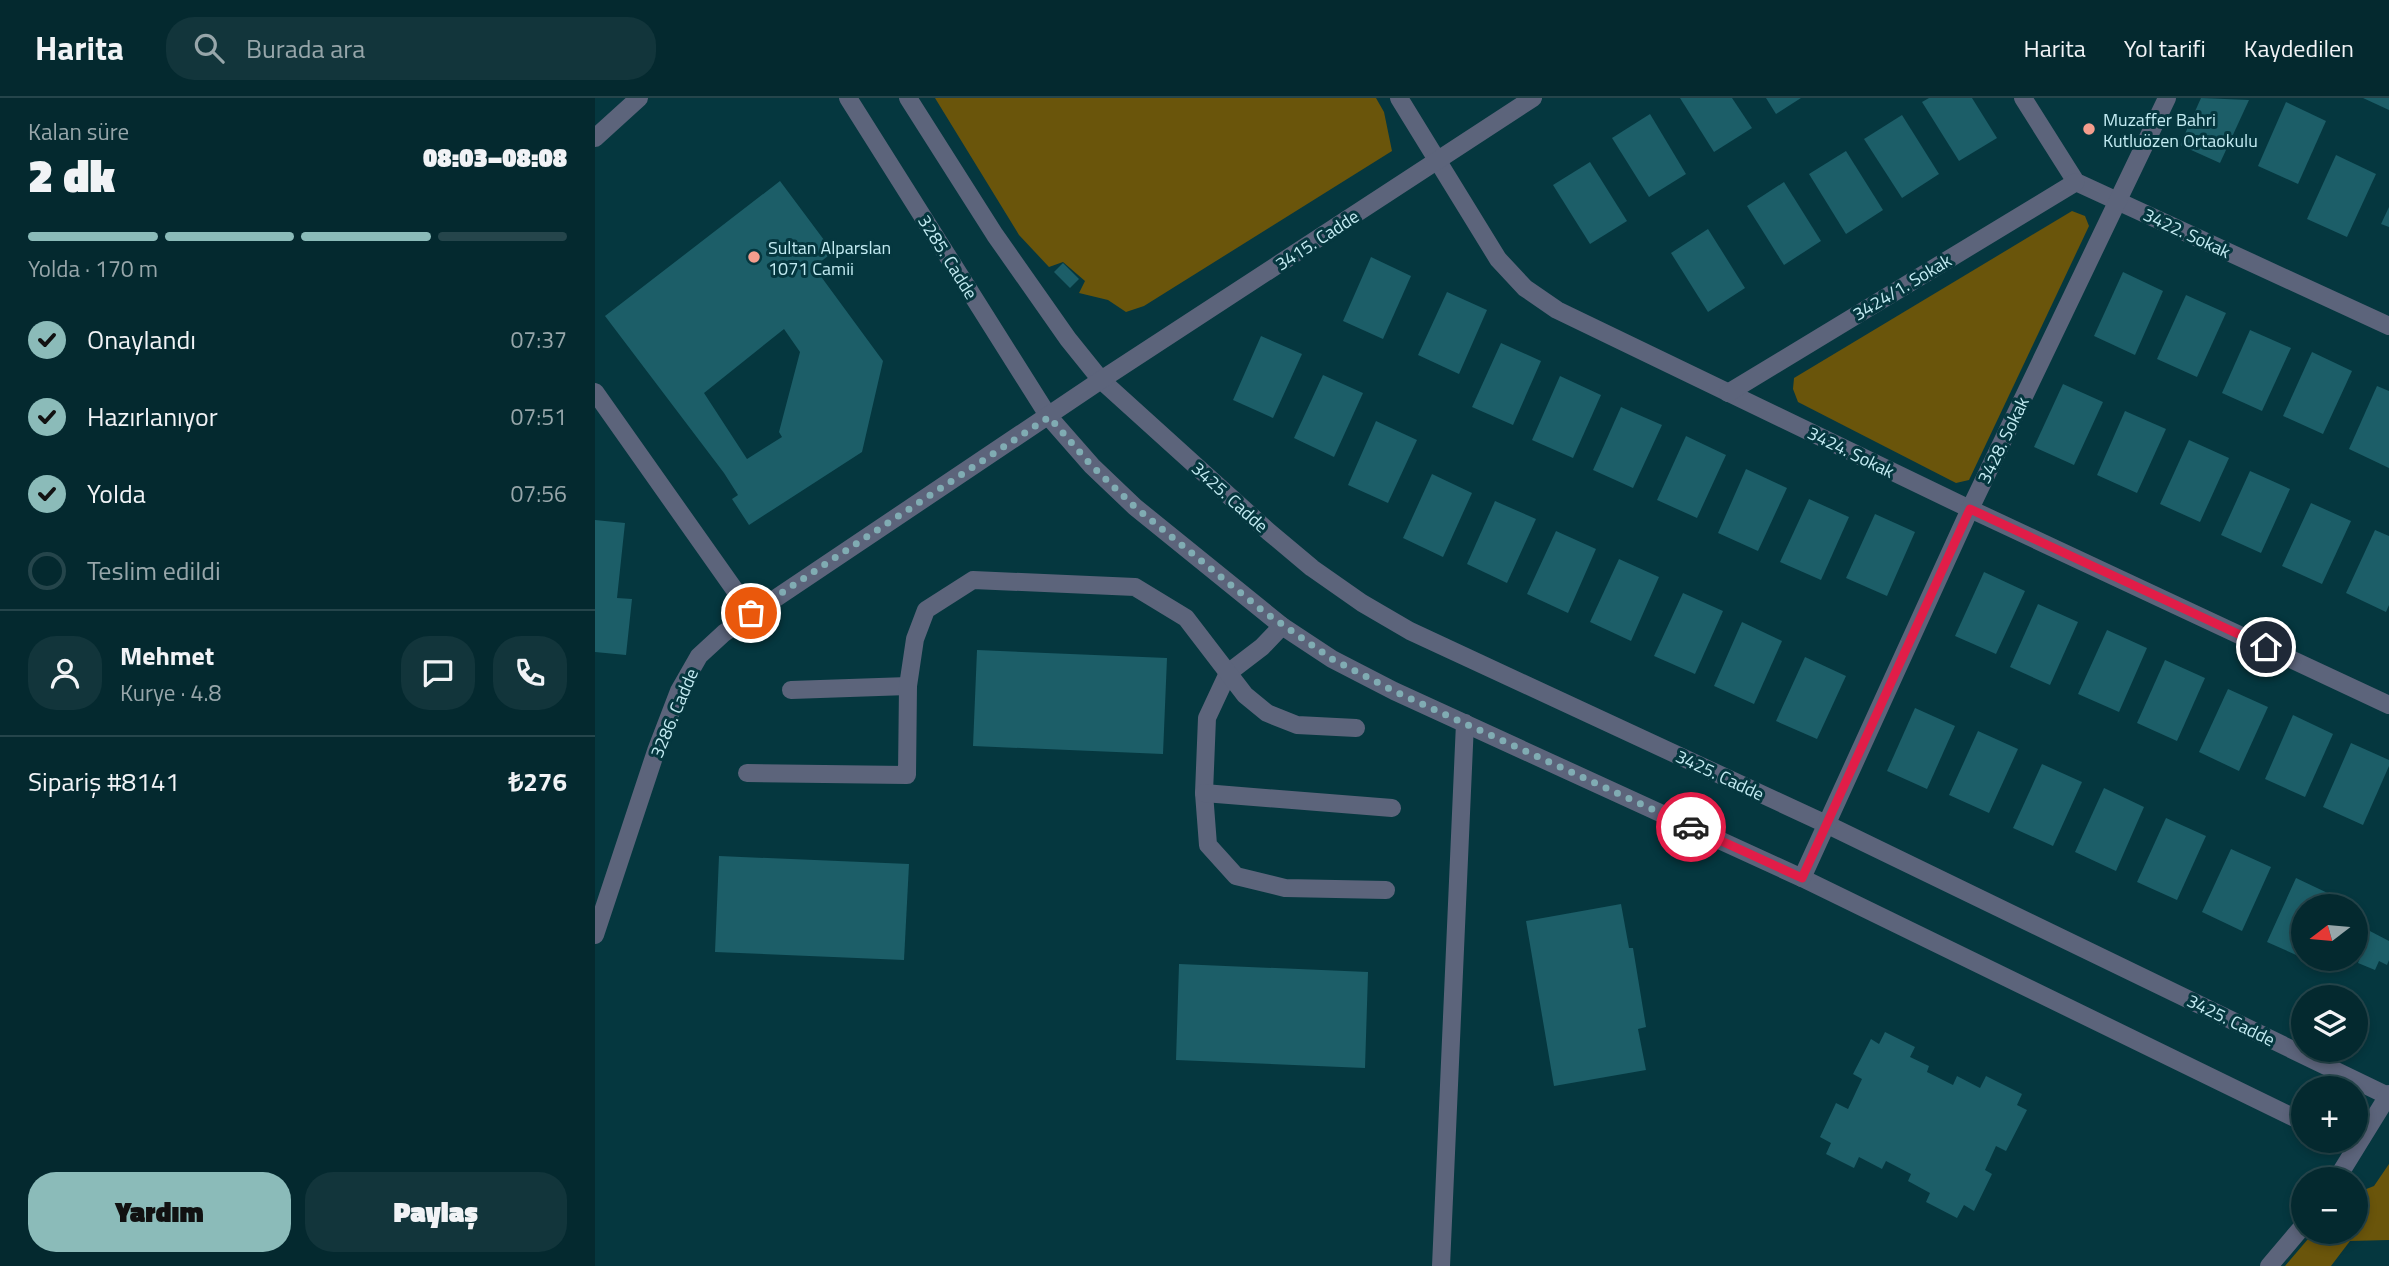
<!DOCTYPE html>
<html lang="tr">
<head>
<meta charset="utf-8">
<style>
  body { margin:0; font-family:"Titillium Web",sans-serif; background:#12353b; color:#f1f3f6; height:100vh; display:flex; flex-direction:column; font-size:26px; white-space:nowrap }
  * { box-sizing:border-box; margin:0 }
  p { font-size:23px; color:#97a6aa }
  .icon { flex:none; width:38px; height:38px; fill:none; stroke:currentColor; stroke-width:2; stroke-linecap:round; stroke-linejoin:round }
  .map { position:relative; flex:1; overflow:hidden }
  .drawer { display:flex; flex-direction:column; background:#04292f; width:595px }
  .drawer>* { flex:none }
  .needle { width:46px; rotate:254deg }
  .buttons { position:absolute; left:1696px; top:796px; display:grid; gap:14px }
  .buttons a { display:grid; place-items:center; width:77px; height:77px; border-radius:50%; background:#04292f; box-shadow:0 4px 10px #0003,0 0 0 2px #25454b; font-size:35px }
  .pin { position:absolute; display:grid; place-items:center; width:60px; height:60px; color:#fff; margin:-30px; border:4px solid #fff; border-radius:50%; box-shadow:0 2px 7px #0007 }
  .courier { position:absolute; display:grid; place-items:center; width:70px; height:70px; margin:-35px; border:5px solid #e11d48; border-radius:50%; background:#fff; color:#222; box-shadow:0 2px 9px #0007 }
  .overview em { font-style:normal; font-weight:800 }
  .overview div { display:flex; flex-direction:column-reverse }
  .overview { display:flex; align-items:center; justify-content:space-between; height:119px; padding:0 28px }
  h1 { font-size:46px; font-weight:800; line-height:52px }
  .bar { display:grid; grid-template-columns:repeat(4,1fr); gap:10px 7px; align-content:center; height:84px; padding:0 28px }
  .bar i { height:9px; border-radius:5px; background:#25454b }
  .bar .current { background:#8bbbb9 }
  .bar p { grid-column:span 4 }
  .line { display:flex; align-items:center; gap:18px; padding:0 28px; border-top:2px solid #25454b }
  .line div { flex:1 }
  .round { display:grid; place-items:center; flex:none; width:74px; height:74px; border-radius:28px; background:#12353b }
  ol { padding:0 28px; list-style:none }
  li { display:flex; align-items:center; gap:21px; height:77px }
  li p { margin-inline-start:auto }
  li .icon { padding:7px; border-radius:50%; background:#8bbbb9; color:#111; stroke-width:4 }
  li:last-child { color:#97a6aa }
  li i { width:38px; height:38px; border:4px solid #25454b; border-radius:50% }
  .button { display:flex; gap:14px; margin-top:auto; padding:14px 28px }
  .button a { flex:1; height:80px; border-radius:28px; background:#8bbbb9; color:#111; font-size:28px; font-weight:800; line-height:80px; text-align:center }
  .button a+a { background:#12353b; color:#f1f3f6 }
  header { display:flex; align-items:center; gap:42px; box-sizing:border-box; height:98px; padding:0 35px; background:#04292f; border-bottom:2px solid #25454b }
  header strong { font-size:33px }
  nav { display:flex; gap:38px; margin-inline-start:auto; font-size:24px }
  .search { width:490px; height:63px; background:#12353b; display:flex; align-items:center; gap:18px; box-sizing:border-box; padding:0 24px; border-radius:28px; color:#97a6aa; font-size:26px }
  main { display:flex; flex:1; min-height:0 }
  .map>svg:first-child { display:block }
</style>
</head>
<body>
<header>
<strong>Harita</strong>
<div class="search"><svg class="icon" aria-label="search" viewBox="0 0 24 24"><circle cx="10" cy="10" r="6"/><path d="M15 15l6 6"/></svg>Burada ara</div>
<nav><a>Harita</a><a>Yol tarifi</a><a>Kaydedilen</a></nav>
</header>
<main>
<section class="drawer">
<div class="overview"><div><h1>2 dk</h1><p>Kalan süre</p></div><em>08:03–08:08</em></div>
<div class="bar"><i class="current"></i><i class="current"></i><i class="current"></i><i></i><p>Yolda · 170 m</p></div>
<ol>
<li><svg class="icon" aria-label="check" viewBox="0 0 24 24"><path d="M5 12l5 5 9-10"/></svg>Onaylandı<p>07:37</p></li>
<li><svg class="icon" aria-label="check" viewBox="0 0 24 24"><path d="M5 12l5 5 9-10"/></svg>Hazırlanıyor<p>07:51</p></li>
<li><svg class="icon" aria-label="check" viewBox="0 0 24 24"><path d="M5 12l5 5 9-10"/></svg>Yolda<p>07:56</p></li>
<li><i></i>Teslim edildi</li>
</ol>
<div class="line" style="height:126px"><a class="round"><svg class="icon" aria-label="person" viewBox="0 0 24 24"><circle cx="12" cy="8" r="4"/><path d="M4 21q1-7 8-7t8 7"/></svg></a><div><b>Mehmet</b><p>Kurye · 4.8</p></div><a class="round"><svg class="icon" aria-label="chat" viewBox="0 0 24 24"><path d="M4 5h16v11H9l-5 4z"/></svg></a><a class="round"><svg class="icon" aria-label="phone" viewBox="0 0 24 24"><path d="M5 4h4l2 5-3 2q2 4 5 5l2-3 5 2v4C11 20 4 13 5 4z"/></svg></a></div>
<div class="line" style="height:91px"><div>Sipariş #8141</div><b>₺276</b></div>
<div class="button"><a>Yardım</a><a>Paylaş</a></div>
</section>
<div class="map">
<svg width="1794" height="1168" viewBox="0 0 1794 1168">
  <rect width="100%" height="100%" fill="#05373f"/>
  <g fill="#6a550b">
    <polygon points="340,0 781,0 789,14 797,53 549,208 531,214 513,202 484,195 490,183 468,164 454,169 424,137"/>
    <polygon points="1477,113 1490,118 1494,128 1374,382 1361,385 1203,304 1198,291 1199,280"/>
    <polygon points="1794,1066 1794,1142 1755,1143 1736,1168 1690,1168 1719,1134 1760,1134 1761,1095 1779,1088"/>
  </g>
  <g fill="#1c5e68" fill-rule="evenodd">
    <polygon points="1085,0 1137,0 1157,30 1119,54"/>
    <polygon points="1171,0 1206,0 1181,16"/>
    <polygon points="1334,0 1377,0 1402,40 1364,63 1327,4"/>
    <polygon points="1606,0 1654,2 1625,65 1585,47"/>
    <polygon points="1768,0 1794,0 1794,12"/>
    <polygon points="1691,4 1731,23 1703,86 1663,68"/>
    <polygon points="1055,16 1091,76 1054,99 1017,40"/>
    <polygon points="1307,17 1344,76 1307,100 1269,41"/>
    <polygon points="1251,53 1288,112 1251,136 1214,76"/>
    <polygon points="1741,57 1781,76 1752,139 1712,121"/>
    <polygon points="995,64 1032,123 995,146 958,87"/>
    <path d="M185,83L238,154L219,169L288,263L267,354L154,427L137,401L143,397L129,375L10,218ZM189,231L205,254L184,334L187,339L152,361L109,295Z"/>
    <polygon points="1189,84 1226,143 1189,167 1152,108"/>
    <polygon points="1794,109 1794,129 1786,126"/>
    <polygon points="1113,131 1150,190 1113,214 1076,155"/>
    <polygon points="776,159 816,178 788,241 748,223"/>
    <polygon points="468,165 484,181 475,190 459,174"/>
    <polygon points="1528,174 1568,193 1540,257 1499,238"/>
    <polygon points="852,194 892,212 864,276 823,257"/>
    <polygon points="1591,197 1631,215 1602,279 1562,261"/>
    <polygon points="1655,232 1696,250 1667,313 1627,295"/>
    <polygon points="666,238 707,256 678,320 638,302"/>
    <polygon points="906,245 946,263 918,327 877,309"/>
    <polygon points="1717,254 1757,273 1728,336 1688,318"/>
    <polygon points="728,277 768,295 739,359 699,340"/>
    <polygon points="965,278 1006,297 978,360 937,342"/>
    <polygon points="1468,286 1508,304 1479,367 1439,349"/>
    <polygon points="1782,288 1794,293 1794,370 1754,351"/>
    <polygon points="1026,309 1067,327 1038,390 998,372"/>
    <polygon points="1530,313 1571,331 1542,395 1502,377"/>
    <polygon points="781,323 822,342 793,405 753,387"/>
    <polygon points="1091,338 1131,357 1102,420 1062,402"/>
    <polygon points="1594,342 1634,360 1605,424 1565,406"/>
    <polygon points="1151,371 1192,390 1163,453 1123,435"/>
    <polygon points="1655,373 1695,391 1666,455 1626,437"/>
    <polygon points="837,376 877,395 848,459 808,440"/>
    <polygon points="1214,401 1254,419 1226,482 1185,464"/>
    <polygon points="900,403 941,421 912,485 872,466"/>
    <polygon points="1716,405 1756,423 1727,486 1687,468"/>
    <polygon points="1280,416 1320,434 1292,498 1251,480"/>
    <polygon points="0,422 30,425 22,500 37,501 31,557 0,554"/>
    <polygon points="1780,432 1794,438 1794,507 1791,514 1751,495"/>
    <polygon points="961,433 1001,451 973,515 932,496"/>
    <polygon points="1024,461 1064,479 1036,543 995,524"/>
    <polygon points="1389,474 1430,493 1401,556 1360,538"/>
    <polygon points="1088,495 1128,513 1100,576 1059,558"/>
    <polygon points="1443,506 1483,524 1455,587 1415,569"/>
    <polygon points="1147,524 1187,543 1159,606 1119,588"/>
    <polygon points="1512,532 1552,550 1524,614 1483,596"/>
    <polygon points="382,552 572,560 568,656 378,648"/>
    <polygon points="1210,559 1251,578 1222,641 1181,623"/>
    <polygon points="1570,562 1610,580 1582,643 1542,625"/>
    <polygon points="1633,591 1673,609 1644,673 1604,654"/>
    <polygon points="1320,610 1360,628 1332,691 1292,673"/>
    <polygon points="1698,617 1738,636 1710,699 1670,681"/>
    <polygon points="1383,633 1423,651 1394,715 1354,697"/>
    <polygon points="1756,645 1794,662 1794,668 1768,727 1728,709"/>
    <polygon points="1447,666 1487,684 1458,748 1418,730"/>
    <polygon points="1509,690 1549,709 1521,773 1480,754"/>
    <polygon points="1571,720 1611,738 1582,802 1542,784"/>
    <polygon points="1636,751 1676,769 1647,833 1607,814"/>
    <polygon points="124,758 314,766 309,862 120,854"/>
    <polygon points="1701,780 1741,799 1737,808 1708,808 1708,860 1672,844"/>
    <polygon points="1026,806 1034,850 1038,850 1051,929 1043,931 1051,972 959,988 931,823"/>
    <polygon points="1771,831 1794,843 1794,862 1792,867 1784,863 1780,872 1763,865 1767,855 1761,852"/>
    <polygon points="584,866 773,874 770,970 581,962"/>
    <polygon points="1290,934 1320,949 1315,959 1334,968 1332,974 1358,987 1362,978 1385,990 1391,978 1427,996 1422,1007 1432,1012 1411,1053 1401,1048 1390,1072 1397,1076 1379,1113 1369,1107 1362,1120 1331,1104 1335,1095 1313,1083 1316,1076 1291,1063 1287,1071 1264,1059 1259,1070 1231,1056 1236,1045 1225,1039 1241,1005 1253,1011 1267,981 1258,976 1276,941 1284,946"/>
  </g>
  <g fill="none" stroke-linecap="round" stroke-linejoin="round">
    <g stroke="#5c647b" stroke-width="18">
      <polyline points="253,0 454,319 497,368 540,409 687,528 737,561 799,593 1207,780 1708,1024"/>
      <polyline points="313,0 400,137 473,241 506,282 674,434 717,470 767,505 815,533 1231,726 1793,998"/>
      <polyline points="804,0 903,161 930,190 962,212 1375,411 1794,607"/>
      <polyline points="1428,0 1481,84 1794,228"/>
      <polyline points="0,40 44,0"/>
      <polyline points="0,294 156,515"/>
      <polyline points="1133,295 1481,84"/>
      <polyline points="687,528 667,549 633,575 612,620 609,695 613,747 641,778 690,790 791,792"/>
      <polyline points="196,592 313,588"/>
      <polyline points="152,675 312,677 313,588 320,541 331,512 378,482 540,489 591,520 650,597 672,615 702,627 761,630"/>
      <polyline points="609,695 797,710"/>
      <polyline points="1207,780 1375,411 1572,0"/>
      <polyline points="0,837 61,653 84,593 104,558 129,535 506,282 938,0"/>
      <polyline points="1741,1082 1794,996"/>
      <polyline points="846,1168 870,625"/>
      <polyline points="1674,1168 1708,1128"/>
    </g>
  </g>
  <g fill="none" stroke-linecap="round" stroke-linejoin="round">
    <polyline stroke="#80acb3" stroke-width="7" stroke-dasharray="0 12.6" points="156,515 454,319 497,368 540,409 668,513 737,561 799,593 1096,729"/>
    <polyline stroke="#e11d48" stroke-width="9" points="1096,729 1207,780 1375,411 1671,549"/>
  </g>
  <g fill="#f59d8d" stroke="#05373f" stroke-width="2.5">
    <circle cx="1494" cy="31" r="7"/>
    <circle cx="159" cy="159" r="7"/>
  </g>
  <g text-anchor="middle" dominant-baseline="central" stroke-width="6" stroke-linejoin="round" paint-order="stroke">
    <g font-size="18" fill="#c3ebf2" stroke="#05373f" text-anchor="start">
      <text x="1508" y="21">Muzaffer Bahri<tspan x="1508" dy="21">Kutluözen Ortaokulu</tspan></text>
      <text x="173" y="149">Sultan Alparslan<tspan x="173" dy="21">1071 Camii</tspan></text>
    </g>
    <g font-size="18" fill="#c3ebf2" stroke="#05373f">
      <text transform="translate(1592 135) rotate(25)">3422. Sokak</text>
      <text transform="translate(722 142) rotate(-33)">3415. Cadde</text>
      <text transform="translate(353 159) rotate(58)">3285. Cadde</text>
      <text transform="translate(1307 189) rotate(-31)">3424/1. Sokak</text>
      <text transform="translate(1408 342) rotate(-64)">3428. Sokak</text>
      <text transform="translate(1256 354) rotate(26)">3424. Sokak</text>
      <text transform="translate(635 399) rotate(42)">3425. Cadde</text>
      <text transform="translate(79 615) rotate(-67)">3286. Cadde</text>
      <text transform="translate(1125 677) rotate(25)">3425. Cadde</text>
      <text transform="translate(1636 922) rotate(26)">3425. Cadde</text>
    </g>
  </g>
</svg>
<div class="buttons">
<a><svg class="needle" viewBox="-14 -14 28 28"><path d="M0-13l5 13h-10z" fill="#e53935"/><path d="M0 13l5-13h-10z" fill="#97a6aa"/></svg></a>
<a><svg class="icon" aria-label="layers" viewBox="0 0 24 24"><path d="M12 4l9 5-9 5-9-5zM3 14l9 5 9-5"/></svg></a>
<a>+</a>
<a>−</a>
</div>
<div class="pin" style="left:156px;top:515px;background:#ea580c"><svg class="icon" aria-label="bag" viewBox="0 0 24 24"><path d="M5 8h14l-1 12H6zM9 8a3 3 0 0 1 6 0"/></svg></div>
<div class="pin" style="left:1671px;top:549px;background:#1f2937"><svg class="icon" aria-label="home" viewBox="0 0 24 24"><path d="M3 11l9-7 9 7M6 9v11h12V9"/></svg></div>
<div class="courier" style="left:1096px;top:729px"><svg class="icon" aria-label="car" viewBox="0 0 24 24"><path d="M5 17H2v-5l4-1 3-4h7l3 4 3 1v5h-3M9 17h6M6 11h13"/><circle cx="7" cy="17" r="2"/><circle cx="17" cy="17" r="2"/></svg></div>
</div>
</main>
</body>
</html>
